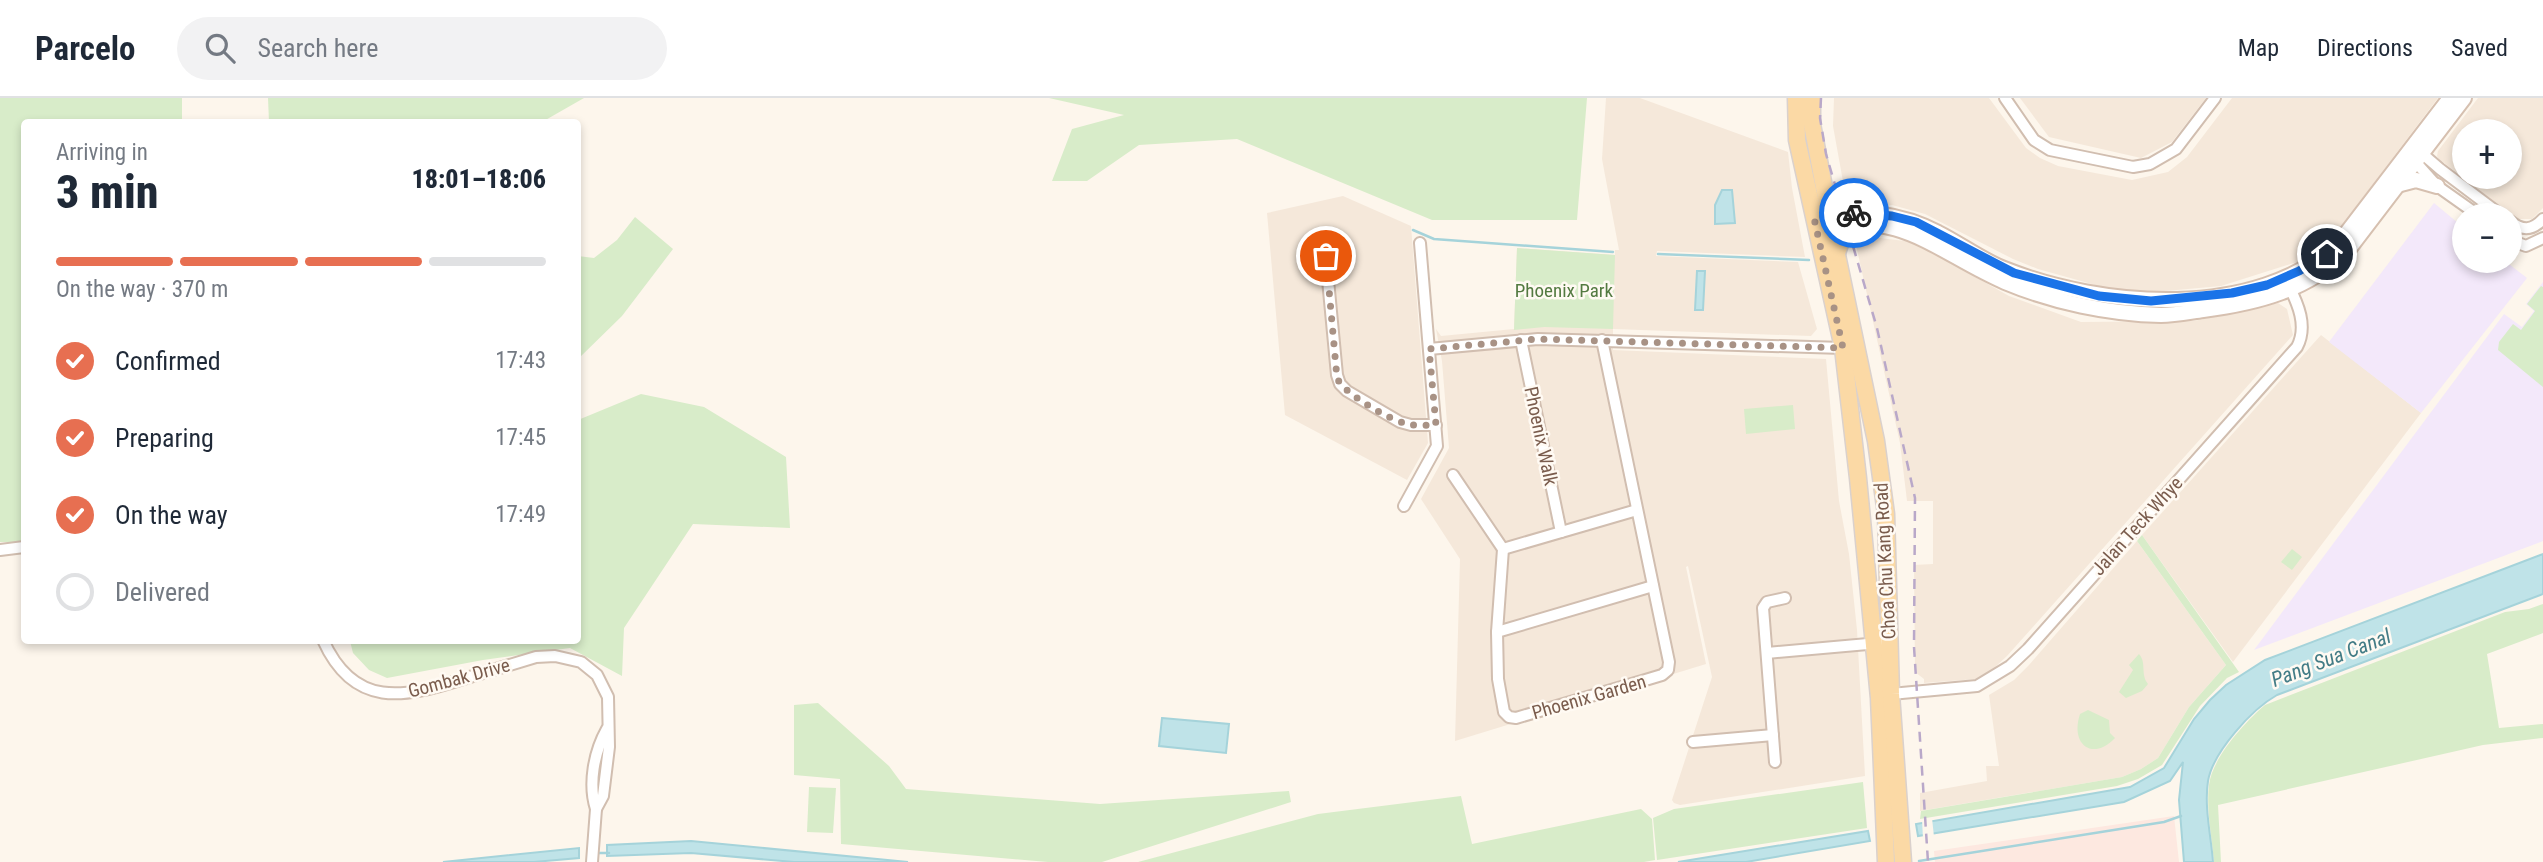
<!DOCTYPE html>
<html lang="en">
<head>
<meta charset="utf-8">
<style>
  body { margin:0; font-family:"Roboto Condensed",sans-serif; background:#f2f2f3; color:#1f2937; height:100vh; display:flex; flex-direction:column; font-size:26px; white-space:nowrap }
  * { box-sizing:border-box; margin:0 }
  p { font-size:23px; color:#747a83 }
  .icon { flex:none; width:38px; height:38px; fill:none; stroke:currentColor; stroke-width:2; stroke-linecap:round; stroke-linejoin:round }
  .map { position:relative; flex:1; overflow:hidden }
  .details { position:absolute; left:21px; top:21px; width:560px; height:525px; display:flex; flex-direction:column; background:#fff; border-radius:7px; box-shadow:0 4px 10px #0003 }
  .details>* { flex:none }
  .buttons { position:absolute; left:2452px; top:21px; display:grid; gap:14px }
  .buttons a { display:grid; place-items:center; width:70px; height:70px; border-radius:50%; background:#fff; box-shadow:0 4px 10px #0003; font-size:35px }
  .pin { position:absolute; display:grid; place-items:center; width:60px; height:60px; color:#fff; margin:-30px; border:4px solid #fff; border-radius:50%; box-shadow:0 2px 7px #0007 }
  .courier { position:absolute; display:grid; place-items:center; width:70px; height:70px; margin:-35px; border:5px solid #1a73e8; border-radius:50%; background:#fff; color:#222; box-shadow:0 2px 9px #0007 }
  .summary em { font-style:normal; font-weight:800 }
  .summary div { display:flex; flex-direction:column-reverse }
  .summary { display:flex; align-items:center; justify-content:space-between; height:119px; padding:0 35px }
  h1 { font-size:46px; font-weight:800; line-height:52px }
  .bar { display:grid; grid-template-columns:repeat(4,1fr); gap:10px 7px; align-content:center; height:84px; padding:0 35px }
  .bar i { height:9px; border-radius:5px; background:#e0e1e3 }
  .bar .active { background:#e76f51 }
  .bar p { grid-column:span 4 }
  ol { padding:0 35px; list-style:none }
  li { display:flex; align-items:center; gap:21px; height:77px }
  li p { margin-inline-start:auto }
  li .icon { padding:7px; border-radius:50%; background:#e76f51; color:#fff; stroke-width:4 }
  li:last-child { color:#747a83 }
  li i { width:38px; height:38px; border:4px solid #e0e1e3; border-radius:50% }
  header { display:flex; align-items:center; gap:42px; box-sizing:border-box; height:98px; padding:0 35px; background:#fff; border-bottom:2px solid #e0e1e3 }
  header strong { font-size:33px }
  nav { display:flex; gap:38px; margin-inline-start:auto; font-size:24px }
  .search { width:490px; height:63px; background:#f2f2f3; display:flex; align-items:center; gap:18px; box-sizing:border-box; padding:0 24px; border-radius:38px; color:#747a83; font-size:26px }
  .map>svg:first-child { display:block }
</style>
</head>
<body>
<header>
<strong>Parcelo</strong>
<div class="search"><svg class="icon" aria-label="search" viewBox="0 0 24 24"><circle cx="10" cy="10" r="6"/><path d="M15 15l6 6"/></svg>Search here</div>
<nav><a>Map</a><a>Directions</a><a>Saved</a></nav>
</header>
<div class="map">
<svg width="2543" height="764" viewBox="0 0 2543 764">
  <rect width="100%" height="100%" fill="#fdf6ec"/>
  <g fill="#f5e8da" fill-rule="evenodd">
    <polygon points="1606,0 1640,0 1788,54 1792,90 1805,159 1657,153 1656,158 1798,164 1817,231 1811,238 1613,231 1613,252 1826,261 1839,403 1849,456 1857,532 1865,678 1680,707 1674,705 1672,702 1712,579 1688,468 1686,469 1706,566 1455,643 1460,461 1421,401 1449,350 1442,263 1436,231 1441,238 1514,231 1517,150 1615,157 1615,152 1619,152 1602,61"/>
    <polygon points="1834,0 1989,0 2026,50 2040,60 2058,68 2132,82 2168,74 2187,59 2232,0 2438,0 2336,135 2297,164 2221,188 2155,194 2106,190 2038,171 2013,161 1925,116 1892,107 1857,108 1846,100 1833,28"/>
    <polygon points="2020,0 2206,0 2172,44 2141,60 2049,39"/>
    <path d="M2478,0H2543V110L2532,121H2516L2439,61L2437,58L2438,53ZM2464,33H2510V79H2464Z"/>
    <polygon points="1343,98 1411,128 1428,345 1407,382 1285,317 1267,115"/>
    <polygon points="1863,138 1913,144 2009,198 2081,224 2194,223 2278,205 2287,211 2293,237 2007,558 1994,570 1976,581 1924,585 1924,581 1915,574 1914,467 1933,466 1933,403 1907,403 1900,345 1856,147"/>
    <polygon points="2321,237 2421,315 2233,564 2142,437"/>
    <polygon points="2137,443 2226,567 2189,609 2158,660 2141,671 2122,679 1920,713 1920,695 1987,683 1986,668 1999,668 1989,597 2014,582 2029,567"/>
  </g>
  <polygon fill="#fde8e0" points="2174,718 2179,764 1935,764 1934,753"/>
  <g fill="#f3e8fa">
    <polygon points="2434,105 2464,130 2464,163 2505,163 2527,180 2421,315 2329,244"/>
    <polygon points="2543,184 2543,443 2254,552 2504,216 2522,229 2534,213 2526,206"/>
  </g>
  <g fill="#d8ecc9">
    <polygon points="0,0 182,0 182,21 187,24 24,24 24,444 0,444"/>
    <polygon points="268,0 584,0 542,24 269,24"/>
    <polygon points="1049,0 1587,0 1577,122 1432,122 1237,41 1139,47 1087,83 1052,83 1072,31 1124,17"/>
    <polygon points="635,119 673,151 622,218 578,261 578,158 594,160 617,142"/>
    <polygon points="1517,150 1615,157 1613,231 1544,229 1514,232"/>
    <polygon points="2541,188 2543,189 2543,289 2498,252 2499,244 2513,226 2521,232 2535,213 2527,206"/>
    <polygon points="641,296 704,309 786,359 790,430 693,426 624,530 622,578 570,550 483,562 387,580 369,572 353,555 350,543 578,542 578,322"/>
    <polygon points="1793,307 1795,331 1746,336 1744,311"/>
    <polygon points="2142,437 2239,574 2227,580 2200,608 2162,667 2138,681 2117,688 1920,721 1921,713 2122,679 2141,671 2158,660 2189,609 2226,567 2137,443"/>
    <polygon points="2292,451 2302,459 2292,472 2281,464"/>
    <path d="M2543,506V535L2487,556L2499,630L2543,626V640L2483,647L2218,707L2221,764H2214C2212,739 2206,712 2209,687C2212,660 2245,624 2265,607L2505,514L2529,511Z"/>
    <path d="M2139,556C2147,565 2140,576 2148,586L2142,593L2126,600L2119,594L2133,572L2129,567Z"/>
    <polygon points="818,605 889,668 906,691 1100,706 1289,693 1291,704 1102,764 1048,764 841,746 840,681 794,677 794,607"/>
    <path d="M2088,612L2109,622L2110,635L2115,640C2092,664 2070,646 2080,616Z"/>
    <polygon points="1863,684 1867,730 1657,762 1653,720 1674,711"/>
    <polygon points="809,689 836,690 833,735 807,734"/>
    <polygon points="1461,698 1472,746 1641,711 1652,721 1655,762 1644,764 1138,764 1318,716"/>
  </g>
  <g fill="#bfe3e8" stroke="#a5d3da" stroke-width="2">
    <polygon points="1722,92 1732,92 1735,125 1715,126 1715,107"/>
    <polygon points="1697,173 1705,173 1703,212 1695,212"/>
    <path d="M2543,456V496L2277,597C2252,611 2213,654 2208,683C2204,709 2211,738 2213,764H2184L2179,702L2183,664L2170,683L2124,704L1918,738L1916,726L2130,689L2164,670L2194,621L2210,602L2226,587L2265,562Z"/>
    <polygon points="1162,620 1229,626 1226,655 1159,648"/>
    <polygon points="1868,733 1870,743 1746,764 1678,764"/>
    <polygon points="691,743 908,764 794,764 691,755 607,758 607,747"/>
    <polygon points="579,750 579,760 534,764 443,764"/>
  </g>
  <polygon fill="#fdf6ec" points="1932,720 1934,739 1923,741 1922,721"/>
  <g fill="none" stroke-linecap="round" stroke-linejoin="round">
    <g stroke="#a5d3da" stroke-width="2.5">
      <polyline points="1413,132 1434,141 1613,154"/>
      <polyline points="1658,156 1809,162"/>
      <polyline points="595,755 609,755"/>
      <polyline points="1919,763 2164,724 2181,718"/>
    </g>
    <defs>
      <g id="minor">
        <polyline points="2005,0 2034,42 2050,52 2133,69 2150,66 2176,51 2215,0"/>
        <polyline points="2418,52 2440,71 2501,117"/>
        <polyline points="2412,60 2437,88 2478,117"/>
        <path d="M2510,123C2522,133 2532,133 2543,121"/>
        <polyline points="2510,142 2526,148 2543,140"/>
        <polyline points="1325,150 1337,277 1340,286 1347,293 1400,324 1411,327 1436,327"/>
        <polyline points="1326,158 1341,157"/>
        <polyline points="1521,242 1561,434"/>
        <polyline points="1429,251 1538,241 1843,250"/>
        <polyline points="1453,377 1503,451 1497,534 1498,581 1504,614 1509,619 1516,620 1642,583 1662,577 1668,572 1669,564 1602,242"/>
        <polyline points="1404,408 1437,348 1420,145"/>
        <polyline points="1503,451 1637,412"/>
        <polyline points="0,452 24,449"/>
        <polyline points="1497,534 1653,488"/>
        <path d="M323,542C354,611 404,600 463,581C487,574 512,566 536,559L555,558L581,564L597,577L608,599L609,649L603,698L596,711L592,764"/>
        <polyline points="1767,555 1879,545"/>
        <path d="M1891,596L1977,588L2010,568L2028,551L2297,249C2308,228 2298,206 2288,186"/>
        <polyline points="1693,644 1773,637"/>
        <polyline points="1775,664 1763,510 1767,504 1785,500"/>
        <path d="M596,711C588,686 594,654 607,631"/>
      </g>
      <g id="secondary">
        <polyline points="2397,87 2416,82 2437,88"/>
        <path d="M1819,118C1858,110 1903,116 1938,135C1960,146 1981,162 2004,171C2102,210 2256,223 2339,145L2450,0"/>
        <path d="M1822,130C1902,111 1938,155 2005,184C2053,204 2109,216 2161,217C2175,217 2189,214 2203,212C2257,205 2309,192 2348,152L2464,0"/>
      </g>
      <g id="primary">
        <polyline points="1796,0 1797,42 1843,250 1858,380 1879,600 1886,764"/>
        <polyline points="1812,0 1812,26 1837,157 1876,343 1886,416 1891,596 1903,764"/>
        <polyline points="1837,155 1841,143 1852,125"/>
      </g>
    </defs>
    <use href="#minor" stroke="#d1beb0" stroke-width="14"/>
    <use href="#secondary" stroke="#d6c0b0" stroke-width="18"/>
    <use href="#primary" stroke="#dad1cd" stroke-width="19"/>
    <use href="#minor" stroke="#fff" stroke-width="10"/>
    <use href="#secondary" stroke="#fff" stroke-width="14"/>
    <use href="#primary" stroke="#fbd9a5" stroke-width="16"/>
    <polyline stroke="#b9a8c9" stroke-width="2.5" stroke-dasharray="10 7" stroke-linecap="butt" points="1821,0 1820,20 1826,56 1877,230 1915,400 1914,549 1928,764"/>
  </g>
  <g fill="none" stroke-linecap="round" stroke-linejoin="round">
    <path stroke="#a89285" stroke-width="7" stroke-dasharray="0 12.6" d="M1326,158L1337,280C1344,296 1390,322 1407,326C1416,328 1426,327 1436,327L1429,251L1538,241L1843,250L1814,120L1838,115H1854"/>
    <polyline stroke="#1a73e8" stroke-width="9" points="1854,115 1892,118 1916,124 2014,175 2099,198 2151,203 2232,195 2267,187 2299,173 2327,156"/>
  </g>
  <g text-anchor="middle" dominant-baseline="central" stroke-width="5" stroke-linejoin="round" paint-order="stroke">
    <g font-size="19" fill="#537a41" stroke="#fffaf3">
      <text x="1564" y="192">Phoenix Park</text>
    </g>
    <g font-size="19" fill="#7a5c4d" stroke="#fffaf3">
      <text transform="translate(1541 338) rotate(78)">Phoenix Walk</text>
      <text transform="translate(2137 428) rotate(-48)">Jalan Teck Whye</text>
      <text transform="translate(1885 463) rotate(-93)">Choa Chu Kang Road</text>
      <text transform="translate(459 580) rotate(-15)">Gombak Drive</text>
      <text transform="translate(1589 599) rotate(-16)">Phoenix Garden</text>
    </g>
    <g font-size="21" font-style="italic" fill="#437c86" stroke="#fffaf3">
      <text transform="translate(2331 560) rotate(-21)">Pang Sua Canal</text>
    </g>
  </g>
</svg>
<div class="buttons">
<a>+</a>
<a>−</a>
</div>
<div class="pin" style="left:1326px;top:158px;background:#ea580c"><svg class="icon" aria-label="bag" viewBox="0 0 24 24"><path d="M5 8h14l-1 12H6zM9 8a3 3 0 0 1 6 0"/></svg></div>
<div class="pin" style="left:2327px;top:156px;background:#1f2937"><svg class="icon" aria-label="home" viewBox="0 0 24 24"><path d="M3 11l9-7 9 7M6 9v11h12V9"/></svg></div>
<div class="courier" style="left:1854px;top:115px"><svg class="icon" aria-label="bike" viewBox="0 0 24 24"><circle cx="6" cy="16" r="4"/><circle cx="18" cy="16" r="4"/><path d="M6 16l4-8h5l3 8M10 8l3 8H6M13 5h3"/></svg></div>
<section class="details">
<div class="summary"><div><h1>3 min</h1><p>Arriving in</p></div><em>18:01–18:06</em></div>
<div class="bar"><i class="active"></i><i class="active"></i><i class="active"></i><i></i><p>On the way · 370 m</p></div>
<ol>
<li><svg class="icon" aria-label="check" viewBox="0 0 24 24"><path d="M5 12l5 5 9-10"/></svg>Confirmed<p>17:43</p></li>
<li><svg class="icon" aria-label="check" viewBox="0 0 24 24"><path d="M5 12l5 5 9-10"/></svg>Preparing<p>17:45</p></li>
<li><svg class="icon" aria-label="check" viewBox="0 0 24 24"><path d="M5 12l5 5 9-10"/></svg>On the way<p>17:49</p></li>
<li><i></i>Delivered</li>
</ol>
</section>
</div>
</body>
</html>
